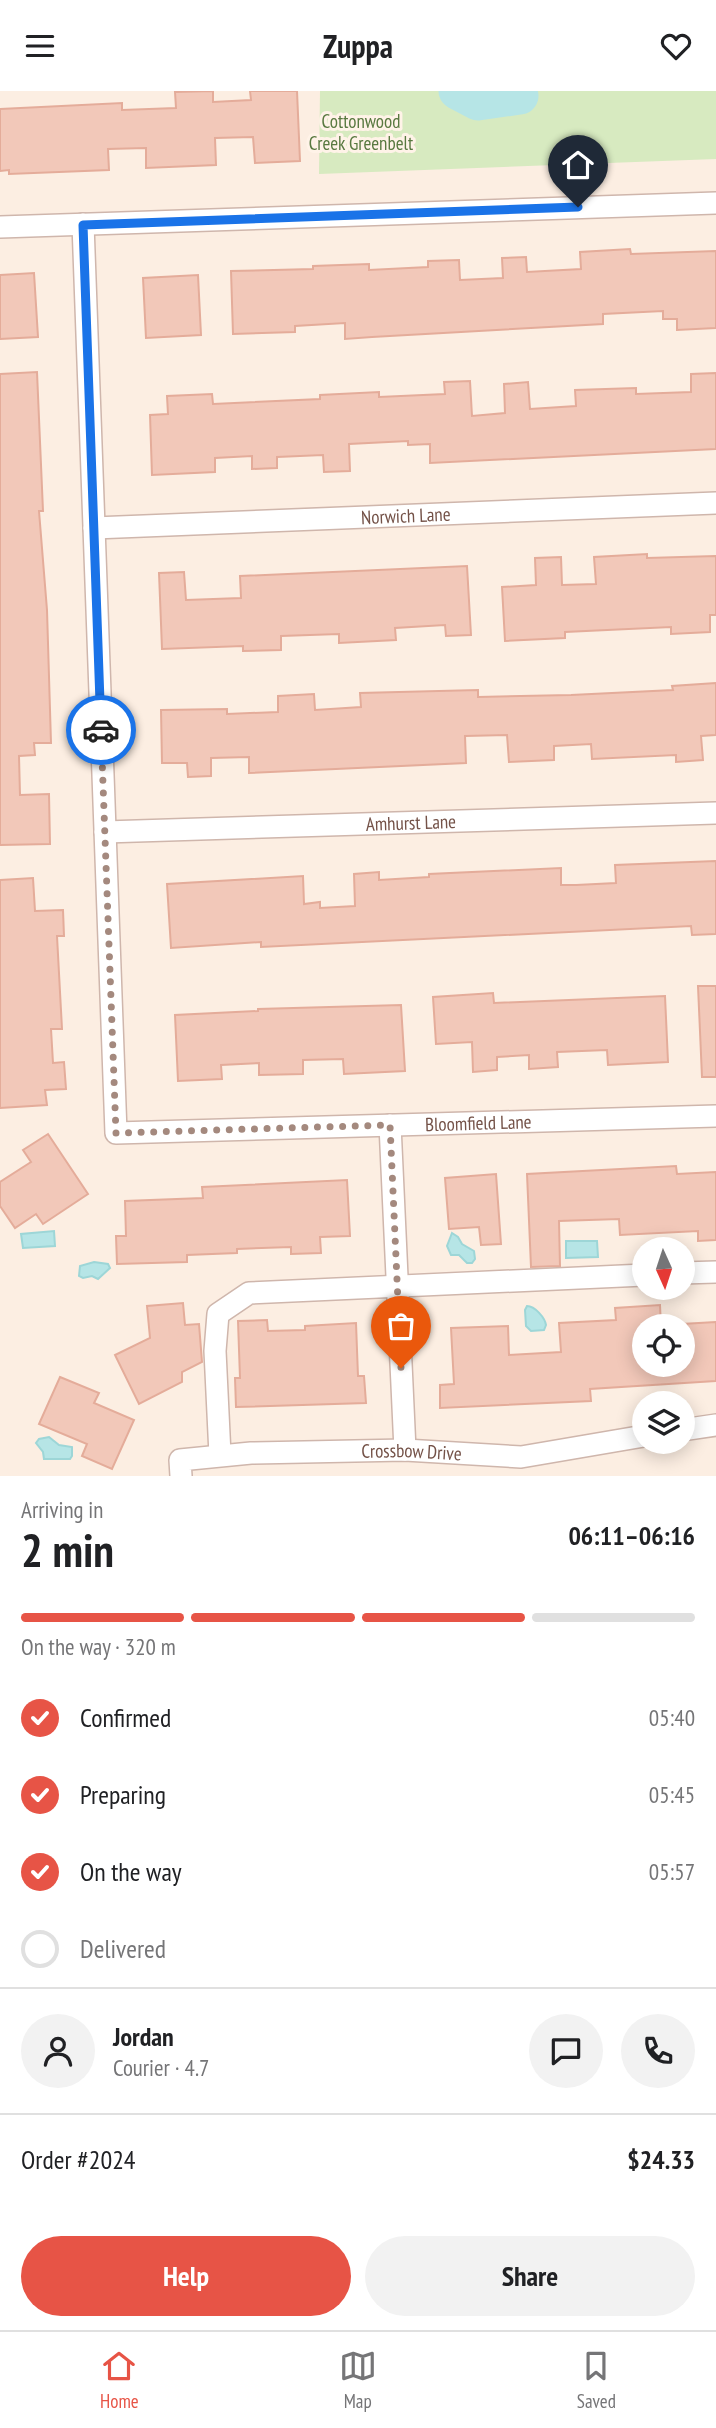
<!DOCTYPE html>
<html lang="en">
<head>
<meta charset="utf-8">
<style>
  body { margin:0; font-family:"PT Sans Narrow",sans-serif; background:#f2f2f2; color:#202124; height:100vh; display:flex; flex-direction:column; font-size:26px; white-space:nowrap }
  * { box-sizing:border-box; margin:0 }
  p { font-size:23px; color:#757577 }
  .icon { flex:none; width:38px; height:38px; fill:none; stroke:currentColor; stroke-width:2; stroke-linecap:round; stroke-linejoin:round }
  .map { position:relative; height:1385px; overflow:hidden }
  .panel { display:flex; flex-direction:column; background:#fff; flex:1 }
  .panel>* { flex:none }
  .needle { width:46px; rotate:177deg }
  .fabs { position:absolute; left:632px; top:1146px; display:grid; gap:14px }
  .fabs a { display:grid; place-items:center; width:63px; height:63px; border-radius:50%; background:#fff; box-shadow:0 4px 18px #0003; font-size:35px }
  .pin { position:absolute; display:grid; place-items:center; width:60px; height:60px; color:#fff; margin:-72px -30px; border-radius:50% 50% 50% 0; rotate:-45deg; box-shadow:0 0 7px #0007 }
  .pin .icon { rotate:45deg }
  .courier { position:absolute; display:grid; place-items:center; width:70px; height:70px; margin:-35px; border:5px solid #1a73e8; border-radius:50%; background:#fff; color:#222; box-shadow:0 2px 9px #0007 }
  .summary em { font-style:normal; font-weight:700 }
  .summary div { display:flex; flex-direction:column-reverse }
  .summary { display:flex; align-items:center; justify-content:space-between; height:119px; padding:0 21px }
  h1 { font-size:46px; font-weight:700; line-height:52px }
  .bar { display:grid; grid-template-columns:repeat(4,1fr); gap:10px 7px; align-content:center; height:84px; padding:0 21px }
  .bar i { height:9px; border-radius:5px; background:#e0e0e0 }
  .bar .current { background:#e75446 }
  .bar p { grid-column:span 4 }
  .line { display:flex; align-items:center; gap:18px; padding:0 21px; border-top:2px solid #e0e0e0 }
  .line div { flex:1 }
  .round { display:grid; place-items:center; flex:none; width:74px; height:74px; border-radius:37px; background:#f2f2f2 }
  ol { padding:0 21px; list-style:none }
  li { display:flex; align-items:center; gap:21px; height:77px }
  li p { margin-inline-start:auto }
  li .icon { padding:7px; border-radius:50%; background:#e75446; color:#fff; stroke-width:4 }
  li:last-child { color:#757577 }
  li i { width:38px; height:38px; border:4px solid #e0e0e0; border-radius:50% }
  .cta { display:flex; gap:14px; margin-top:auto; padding:14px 21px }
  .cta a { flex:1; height:80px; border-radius:42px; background:#e75446; color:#fff; font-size:28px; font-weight:700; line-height:80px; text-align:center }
  .cta a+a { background:#f2f2f2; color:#202124 }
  header { display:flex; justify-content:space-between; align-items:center; height:91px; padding:0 21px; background:#fff; font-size:32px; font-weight:700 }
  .tab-bar { display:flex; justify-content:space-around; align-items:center; height:98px; border-top:2px solid #e0e0e0; background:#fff; font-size:19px; color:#757577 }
  .tab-bar a { display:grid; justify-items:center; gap:4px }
  .tab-bar .current { color:#e75446 }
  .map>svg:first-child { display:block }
</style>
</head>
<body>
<header><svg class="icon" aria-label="menu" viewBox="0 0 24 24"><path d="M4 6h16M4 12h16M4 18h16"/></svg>Zuppa<svg class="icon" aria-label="heart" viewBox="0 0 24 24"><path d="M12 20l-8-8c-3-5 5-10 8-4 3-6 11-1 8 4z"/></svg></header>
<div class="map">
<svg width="716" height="1385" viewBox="0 0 716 1385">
  <rect width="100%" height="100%" fill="#fceee2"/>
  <polygon fill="#d7eac0" points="320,0 716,0 716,68 319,83"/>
  <g fill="#b6e5e6" stroke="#9dd6d7" stroke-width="2">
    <polygon points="54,1140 55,1155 23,1157 21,1143"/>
    <polygon points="452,1142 458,1146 462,1153 474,1160 475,1168 472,1172 467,1172 459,1164 451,1164 447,1155"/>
    <polygon points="566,1150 597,1150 598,1166 566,1167"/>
    <polygon points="94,1171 108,1173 110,1177 98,1188 92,1185 83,1187 79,1185 80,1175"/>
    <path d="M527,1215C535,1215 545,1227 546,1234L544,1239L531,1240L526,1235L525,1219Z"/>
    <polygon points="49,1346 59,1354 72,1356 72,1365 70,1368 44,1368 43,1361 36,1352 39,1348"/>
  </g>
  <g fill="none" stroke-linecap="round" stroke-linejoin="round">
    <polyline stroke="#b6e5e6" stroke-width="37" points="457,0 478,11 520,5 519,0"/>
  </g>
  <g fill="#f2c8b9" stroke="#e4ac9a" stroke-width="2">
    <polygon points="213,0 213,11 251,9 250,0 297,0 300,70 255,72 253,46 215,47 216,74 146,77 146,57 108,58 109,79 9,83 9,79 0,80 0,18 122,12 122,19 176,17 175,1"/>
    <polygon points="630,158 631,163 716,160 716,237 677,239 677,228 663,228 663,220 603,223 603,233 372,246 345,248 345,232 295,235 295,241 233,243 231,180 313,178 313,175 369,173 369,179 428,176 428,170 459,169 460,189 503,187 502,167 526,166 527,181 581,178 580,161"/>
    <polygon points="34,182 38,246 0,248 0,184"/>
    <polygon points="198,184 201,244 146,247 143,187"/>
    <polygon points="37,281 43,420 39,420 47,519 51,652 34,652 35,664 19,665 20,704 49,703 50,753 0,754 0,283"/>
    <polygon points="716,282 716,358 430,372 430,353 408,354 408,350 349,353 350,380 324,381 323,364 277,366 277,377 252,378 252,365 215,367 215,381 152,384 150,324 168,323 167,305 212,303 213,313 320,308 320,304 379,301 379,306 445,303 444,291 470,290 472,325 505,322 504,293 528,291 530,318 576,315 575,299 636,297 636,303 691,301 691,283"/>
    <polygon points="647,463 647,467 716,465 716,524 710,524 710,541 671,543 671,536 565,541 565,547 505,550 502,496 536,494 535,467 561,466 562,494 596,493 594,466"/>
    <polygon points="467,475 471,544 446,545 445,534 395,537 396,549 339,552 339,543 281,545 281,559 243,560 243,555 162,558 159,482 184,481 186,509 241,507 240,485"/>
    <polygon points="716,592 716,644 701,645 703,669 676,671 676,664 592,668 591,653 554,655 554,669 509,671 507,644 465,645 466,672 249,682 249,666 211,667 211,685 188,686 187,672 162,672 161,619 227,618 227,623 278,621 278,605 314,603 315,619 361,616 360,602 478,599 478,606 571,604 673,599 672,595"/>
    <polygon points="716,770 716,843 692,844 691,835 261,856 261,851 171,857 167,793 303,785 304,813 320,811 320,817 355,815 354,783 379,781 379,789 429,786 429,783 561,777 561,794 576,794 616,792 615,774"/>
    <polygon points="33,787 35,820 63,819 64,845 57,845 62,938 51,938 53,972 64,971 66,998 45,999 47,1014 0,1017 0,789"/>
    <polygon points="698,895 716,895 716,986 702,986"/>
    <polygon points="493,902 494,912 665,905 668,971 608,974 607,959 557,961 558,976 529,978 529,964 497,966 497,979 473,981 472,951 436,953 433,906"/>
    <polygon points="401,914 405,980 344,983 343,968 303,969 303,983 259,984 259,972 221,974 222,988 178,990 175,924 258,920 258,918"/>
    <polygon points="48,1043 88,1103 43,1133 36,1123 15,1137 0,1115 0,1091 31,1071 23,1059"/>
    <polygon points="676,1075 677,1083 716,1081 716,1149 698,1150 698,1140 620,1144 619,1128 559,1130 560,1175 531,1176 527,1083"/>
    <polygon points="496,1083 501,1153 481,1154 479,1136 449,1138 445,1087"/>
    <polygon points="347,1089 350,1145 320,1146 321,1162 291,1163 291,1156 237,1158 237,1162 187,1164 187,1171 117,1173 116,1145 126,1145 125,1110 203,1107 202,1096"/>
    <polygon points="183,1212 185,1234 199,1233 202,1271 182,1281 182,1291 139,1313 115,1264 150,1247 147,1215"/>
    <polygon points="660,1214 661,1236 644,1236 644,1274 682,1274 682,1233 716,1231 716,1290 590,1298 591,1310 440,1317 440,1294 454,1293 451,1237 508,1235 509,1264 561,1261 559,1232 616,1229 615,1217"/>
    <polygon points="267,1229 268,1240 305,1239 305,1235 356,1232 358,1285 364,1285 366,1312 236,1316 235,1287 240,1287 238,1230"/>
    <polygon points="60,1286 99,1302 94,1312 134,1329 112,1378 82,1365 87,1353 39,1333"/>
  </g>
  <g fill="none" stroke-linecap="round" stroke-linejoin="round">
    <defs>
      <g id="minor">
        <path id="s1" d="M83,133L116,1042L716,1025"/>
        <polyline points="0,136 716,112"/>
        <path id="s2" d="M94,437L716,412"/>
        <path id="s3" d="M105,741L716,722"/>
        <polyline points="390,1034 405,1359"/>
        <polyline points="682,1182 716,1181"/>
        <polyline points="682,1339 716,1334"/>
        <polyline points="220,1364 215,1260 218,1223 249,1202 644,1184"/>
        <path id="s4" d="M181,1385L180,1369L251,1362L405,1359L521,1366L644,1345"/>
      </g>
    </defs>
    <use href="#minor" stroke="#cfb6ac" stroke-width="24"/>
    <use href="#minor" stroke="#fff" stroke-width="21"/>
  </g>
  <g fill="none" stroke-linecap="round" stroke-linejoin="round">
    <polyline stroke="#a4897e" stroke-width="7" stroke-dasharray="0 12.6" points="101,639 116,1042 390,1034 401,1277"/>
    <polyline stroke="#1a73e8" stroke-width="9" points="101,639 83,134 578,116"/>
  </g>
  <g text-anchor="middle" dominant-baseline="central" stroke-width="6" stroke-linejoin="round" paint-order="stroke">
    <g font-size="19" fill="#597940" stroke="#fff3e8">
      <text x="361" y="30">Cottonwood<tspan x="361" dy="22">Creek Greenbelt</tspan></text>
    </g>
    <g font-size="19" fill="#745248" stroke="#fff3e8">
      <text stroke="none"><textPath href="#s2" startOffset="312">Norwich Lane</textPath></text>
      <text stroke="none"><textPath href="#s3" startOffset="306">Amhurst Lane</textPath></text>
      <text stroke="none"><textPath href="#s1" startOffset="1272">Bloomfield Lane</textPath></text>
      <text stroke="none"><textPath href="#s4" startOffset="248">Crossbow Drive</textPath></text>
    </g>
  </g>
</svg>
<div class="fabs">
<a><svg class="needle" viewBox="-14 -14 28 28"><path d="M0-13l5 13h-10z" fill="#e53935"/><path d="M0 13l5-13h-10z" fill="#757577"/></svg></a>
<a><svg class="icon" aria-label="locate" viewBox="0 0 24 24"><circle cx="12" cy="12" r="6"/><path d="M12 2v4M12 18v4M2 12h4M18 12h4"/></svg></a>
<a><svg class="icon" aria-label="layers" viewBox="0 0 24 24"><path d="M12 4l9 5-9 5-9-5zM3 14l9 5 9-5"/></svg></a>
</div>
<div class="pin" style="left:401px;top:1277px;background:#ea580c"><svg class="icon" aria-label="bag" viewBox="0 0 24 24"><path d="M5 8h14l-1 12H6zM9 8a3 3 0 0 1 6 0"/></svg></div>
<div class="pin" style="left:578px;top:116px;background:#1f2937"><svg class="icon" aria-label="home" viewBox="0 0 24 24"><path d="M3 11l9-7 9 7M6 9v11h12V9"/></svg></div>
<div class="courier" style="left:101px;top:639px"><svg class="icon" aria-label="car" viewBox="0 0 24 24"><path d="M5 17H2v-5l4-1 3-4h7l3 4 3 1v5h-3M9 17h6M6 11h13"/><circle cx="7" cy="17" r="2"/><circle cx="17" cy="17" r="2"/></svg></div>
</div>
<section class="panel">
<div class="summary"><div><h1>2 min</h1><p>Arriving in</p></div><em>06:11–06:16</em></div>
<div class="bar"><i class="current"></i><i class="current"></i><i class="current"></i><i></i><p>On the way · 320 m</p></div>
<ol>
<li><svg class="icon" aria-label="check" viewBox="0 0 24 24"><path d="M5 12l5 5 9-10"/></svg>Confirmed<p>05:40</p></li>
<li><svg class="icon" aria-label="check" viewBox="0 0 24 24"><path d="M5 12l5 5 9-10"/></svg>Preparing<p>05:45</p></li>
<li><svg class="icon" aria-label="check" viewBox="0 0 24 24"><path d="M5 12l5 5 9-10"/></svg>On the way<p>05:57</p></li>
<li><i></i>Delivered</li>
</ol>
<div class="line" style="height:126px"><a class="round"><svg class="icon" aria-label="person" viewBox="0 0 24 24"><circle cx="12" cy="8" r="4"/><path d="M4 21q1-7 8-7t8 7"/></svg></a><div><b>Jordan</b><p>Courier · 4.7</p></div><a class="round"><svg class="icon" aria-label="chat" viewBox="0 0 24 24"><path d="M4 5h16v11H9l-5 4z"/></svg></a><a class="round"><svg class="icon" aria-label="phone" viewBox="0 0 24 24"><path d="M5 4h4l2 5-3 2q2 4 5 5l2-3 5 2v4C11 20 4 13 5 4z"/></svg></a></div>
<div class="line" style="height:91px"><div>Order #2024</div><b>$24.33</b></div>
<div class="cta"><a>Help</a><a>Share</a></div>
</section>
<nav class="tab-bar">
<a class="current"><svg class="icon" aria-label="home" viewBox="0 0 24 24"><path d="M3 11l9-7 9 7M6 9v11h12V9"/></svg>Home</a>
<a><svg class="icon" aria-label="map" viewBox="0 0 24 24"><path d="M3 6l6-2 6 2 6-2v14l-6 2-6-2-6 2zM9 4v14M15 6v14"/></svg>Map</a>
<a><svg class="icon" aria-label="saved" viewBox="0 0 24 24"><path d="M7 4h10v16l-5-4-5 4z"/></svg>Saved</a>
</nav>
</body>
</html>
